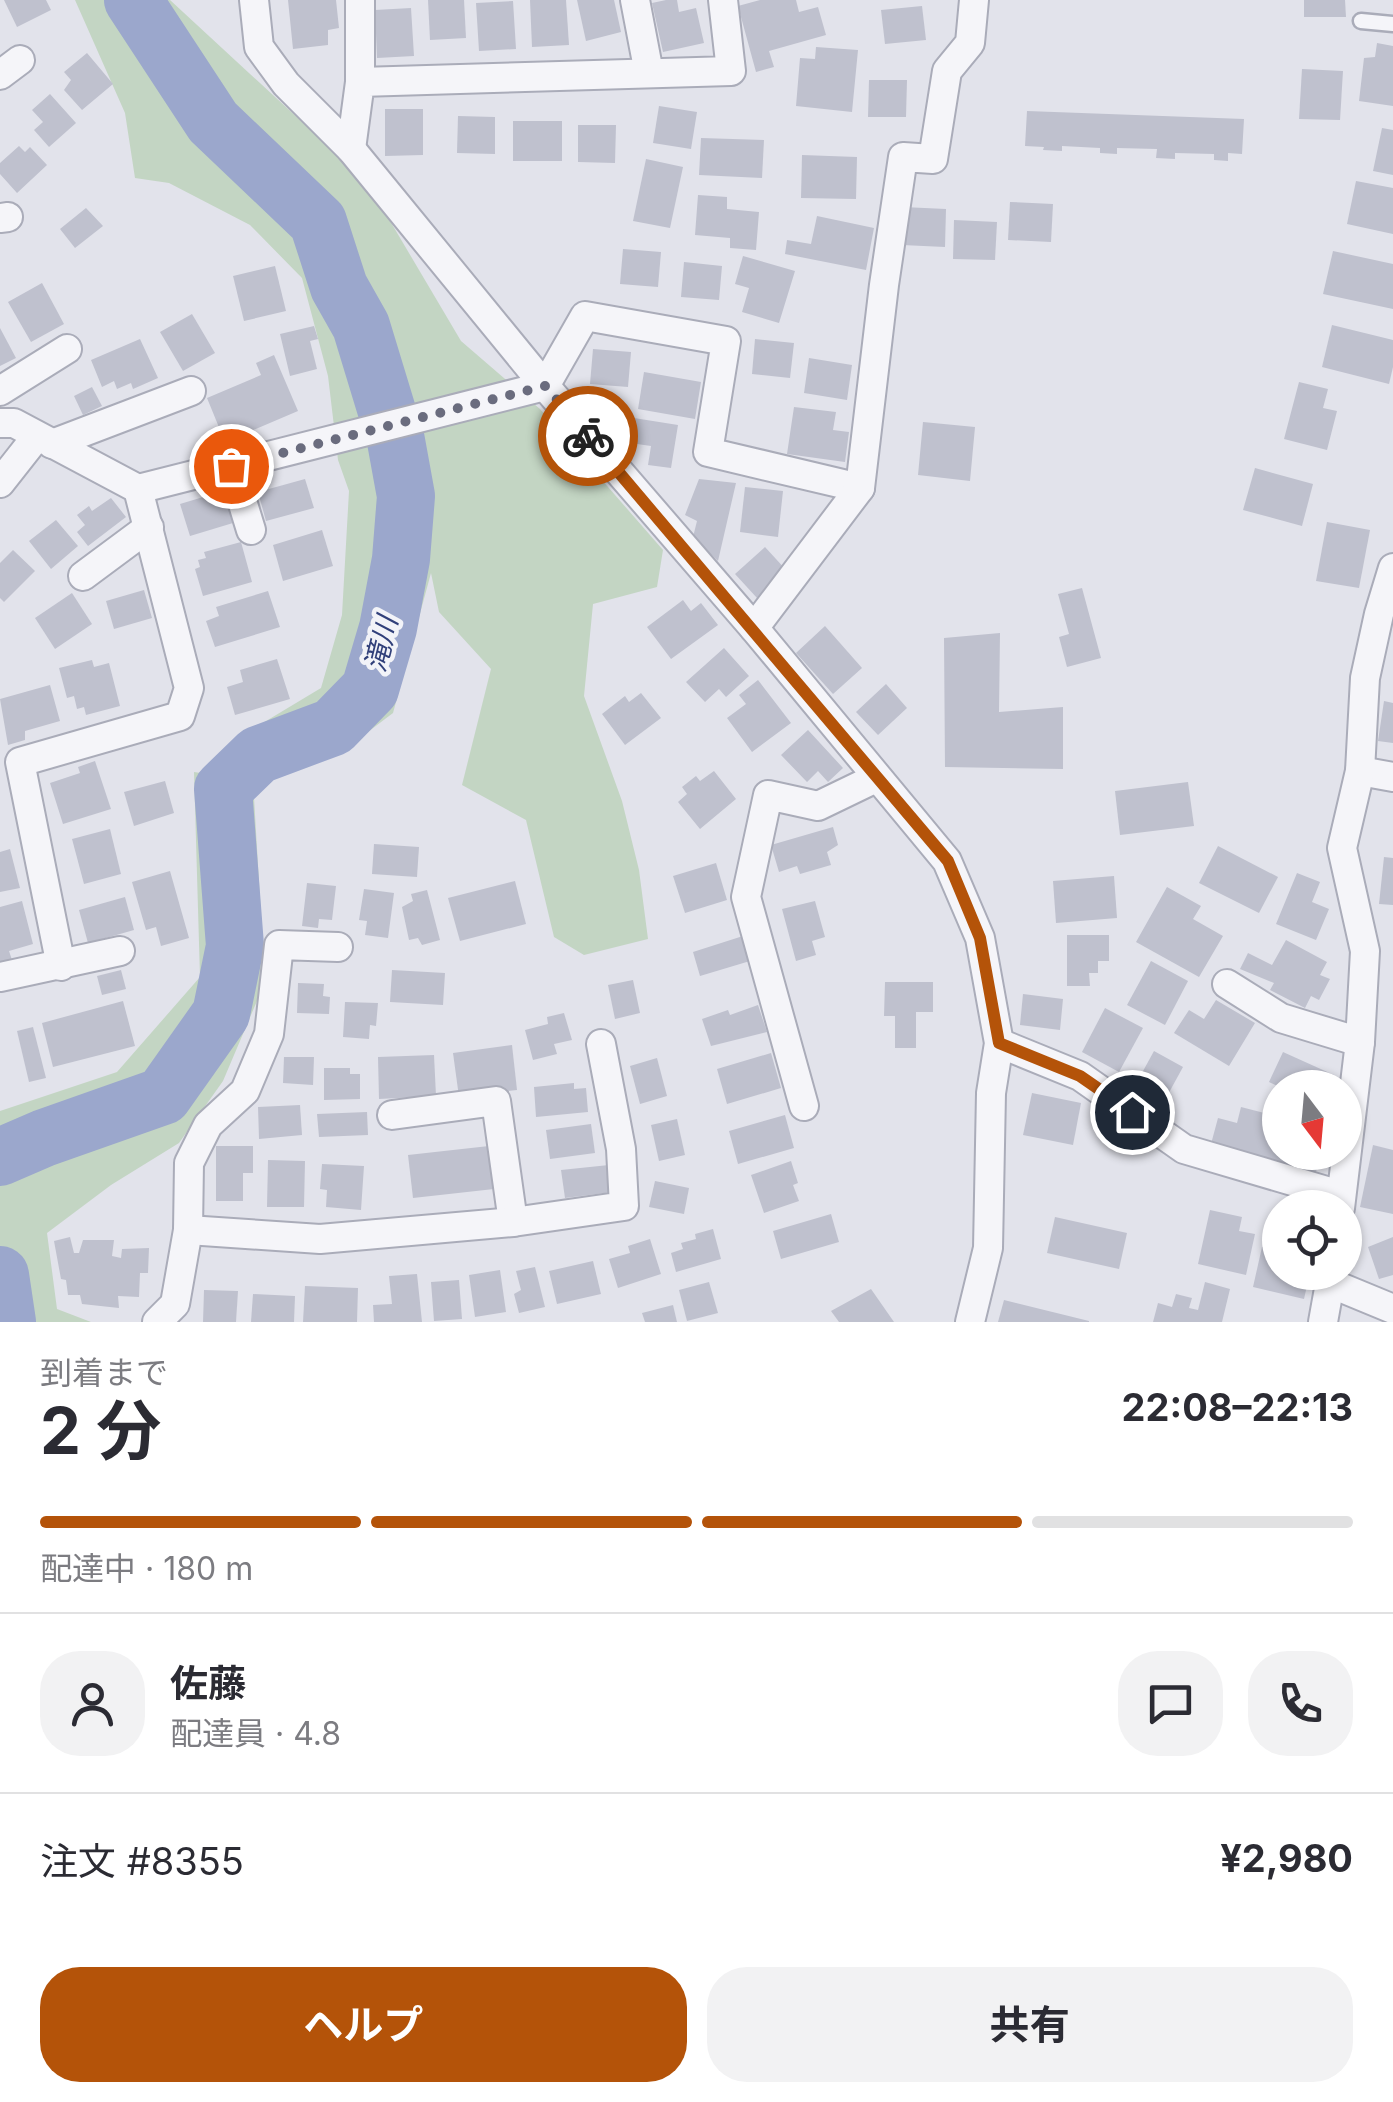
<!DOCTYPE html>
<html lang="ja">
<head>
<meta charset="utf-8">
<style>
  body { margin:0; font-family:Inter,"Noto Sans JP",sans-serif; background:#f2f2f3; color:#2b2b33; height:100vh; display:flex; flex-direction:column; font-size:38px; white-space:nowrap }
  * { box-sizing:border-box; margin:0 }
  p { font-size:32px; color:#7c7c81 }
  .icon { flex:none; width:55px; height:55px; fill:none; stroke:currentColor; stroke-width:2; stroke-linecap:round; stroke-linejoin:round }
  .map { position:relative; height:1322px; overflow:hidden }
  .sheet { display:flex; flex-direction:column; background:#fff; flex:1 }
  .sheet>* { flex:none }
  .needle { width:65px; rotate:164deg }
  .buttons { position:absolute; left:1262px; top:1070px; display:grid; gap:20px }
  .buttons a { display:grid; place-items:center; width:100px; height:100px; border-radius:50%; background:#fff; box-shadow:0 2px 8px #0004; font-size:50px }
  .pin { position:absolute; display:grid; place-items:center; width:85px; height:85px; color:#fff; margin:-42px; border:5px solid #fff; border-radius:50%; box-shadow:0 2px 10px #0007 }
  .courier { position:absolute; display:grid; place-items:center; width:100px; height:100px; margin:-50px; border:8px solid #b45309; border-radius:50%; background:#fff; color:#222; box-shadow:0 2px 12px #0007 }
  .head em { font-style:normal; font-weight:700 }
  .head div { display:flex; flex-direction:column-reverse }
  .head { display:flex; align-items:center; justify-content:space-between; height:170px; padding:0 40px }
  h1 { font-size:65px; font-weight:700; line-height:75px }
  .bar { display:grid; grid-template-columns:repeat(4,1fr); gap:15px 10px; align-content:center; height:120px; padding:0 40px }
  .bar i { height:12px; border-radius:8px; background:#e1e1e2 }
  .bar .active { background:#b45309 }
  .bar p { grid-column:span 4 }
  .line { display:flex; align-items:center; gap:25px; padding:0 40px; border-top:2px solid #e1e1e2 }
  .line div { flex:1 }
  .round { display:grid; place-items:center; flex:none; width:105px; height:105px; border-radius:40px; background:#f2f2f3 }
  .cta { display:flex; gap:20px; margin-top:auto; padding:20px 40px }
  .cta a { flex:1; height:115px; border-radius:40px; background:#b45309; color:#fff; font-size:40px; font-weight:700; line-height:115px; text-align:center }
  .cta a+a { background:#f2f2f3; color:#2b2b33 }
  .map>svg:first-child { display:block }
</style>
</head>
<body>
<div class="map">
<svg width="1393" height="1322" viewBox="0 0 1393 1322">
  <rect width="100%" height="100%" fill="#e2e3eb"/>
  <g fill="#c3d5c3">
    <polygon points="75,0 170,0 367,182 461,341 540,409 663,550 657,587 593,604 584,696 622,801 639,870 648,939 584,955 554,937 526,820 462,785 491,669 439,612 431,573 393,713 348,747 298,756 236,739 321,688 342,615 349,491 338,460 328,376 302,278 250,225 169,183 135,178 125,113"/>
    <polygon points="194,772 253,781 265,982 223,1081 179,1143 111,1185 47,1233 57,1309 91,1322 0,1322 0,1111 117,1072 200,977"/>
  </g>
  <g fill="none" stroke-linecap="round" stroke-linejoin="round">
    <g stroke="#9ba7cc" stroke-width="58">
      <polyline points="0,1157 44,1138 163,1096 221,1014 235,946 223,789 258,755 333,727 370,689 388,628 401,559 406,496 396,441 361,326 339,287 318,222 213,122 133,0"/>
      <polyline points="0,1275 7,1322"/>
    </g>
  </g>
  <g fill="#bfc1ce">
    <polygon points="4,0 46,0 51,10 17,27"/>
    <polygon points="288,0 336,0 339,28 328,30 328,45 293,49"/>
    <polygon points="428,0 464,0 466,38 430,40"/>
    <polygon points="530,0 566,0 569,45 532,47"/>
    <polygon points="577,0 614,0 621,32 586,41"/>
    <polygon points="666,0 677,0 679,12 696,8 704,43 663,52 652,3"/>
    <polygon points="760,0 796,0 799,12 818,7 826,35 769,51 774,67 756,72 738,6"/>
    <polygon points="1304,0 1345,0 1346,17 1304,17"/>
    <polygon points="513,1 516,49 479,51 476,3"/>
    <polygon points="922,6 926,40 885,44 881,10"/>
    <polygon points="411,8 414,56 377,58 375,10"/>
    <polygon points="1377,43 1393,46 1393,106 1359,101 1364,58 1375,57"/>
    <polygon points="816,47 858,50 852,112 796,106 800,58 815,59"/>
    <polygon points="87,53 113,84 82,110 64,90 71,80 64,72"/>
    <polygon points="1302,69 1343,71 1340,120 1299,119"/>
    <polygon points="869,80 907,80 906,117 868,117"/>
    <polygon points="50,94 76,123 49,147 34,130 43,122 32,110"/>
    <polygon points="659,106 697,112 691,149 653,143"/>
    <polygon points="385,109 423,109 423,155 385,156"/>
    <polygon points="1027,111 1244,119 1242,154 1228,153 1228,161 1214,160 1214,154 1175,153 1175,159 1156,158 1157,149 1117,148 1117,154 1100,153 1100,148 1062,146 1062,151 1043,150 1044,147 1025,146"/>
    <polygon points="458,116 495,117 495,154 457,153"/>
    <rect x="513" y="121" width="49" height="40"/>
    <polygon points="578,125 616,125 615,163 578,162"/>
    <polygon points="1382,128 1393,130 1393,175 1373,171"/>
    <polygon points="701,138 764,140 762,178 699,175"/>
    <polygon points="19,146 25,152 30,147 47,165 17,193 0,174 0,163"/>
    <polygon points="802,155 857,157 856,199 801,198"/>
    <polygon points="646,159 683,167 670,228 633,221"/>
    <polygon points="1356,181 1393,188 1393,234 1347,224"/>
    <polygon points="698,195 727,197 727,209 759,212 756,250 730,248 730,238 695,235"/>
    <polygon points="1010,202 1053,204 1051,242 1008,240"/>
    <polygon points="903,207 946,209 945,247 902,245"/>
    <polygon points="86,208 103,226 75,248 60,229"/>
    <polygon points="817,216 874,228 866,270 785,254 787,240 811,244"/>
    <polygon points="954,220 997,222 995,260 953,259"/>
    <polygon points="623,249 661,252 658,287 620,284"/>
    <polygon points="1333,251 1393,264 1393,309 1323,294"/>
    <polygon points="743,256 795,271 779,323 742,312 749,288 735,284"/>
    <polygon points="684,262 722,266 719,300 681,297"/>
    <polygon points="275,266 286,311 244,321 233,276"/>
    <polygon points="42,283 64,324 31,342 8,302"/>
    <polygon points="192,314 215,353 183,371 160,332"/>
    <polygon points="1332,325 1393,340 1393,367 1389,384 1322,367"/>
    <polygon points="314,326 318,339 310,341 317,369 290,376 280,334"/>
    <polygon points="0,328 16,358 0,366"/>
    <polygon points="140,339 158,378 133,389 131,383 117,389 114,381 102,387 91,360"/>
    <polygon points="755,339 794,343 790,378 752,374"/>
    <polygon points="593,349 631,352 628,387 590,384"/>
    <polygon points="274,355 298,411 225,442 207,398 261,375 256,363"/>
    <polygon points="809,358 852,365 847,400 804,393"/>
    <polygon points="644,372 701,382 695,419 638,409"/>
    <polygon points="1299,382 1328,389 1323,408 1337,411 1327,450 1284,439"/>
    <polygon points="92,387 102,406 83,415 74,396"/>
    <polygon points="794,407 836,412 833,430 849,432 845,462 787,454"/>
    <polygon points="634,418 678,425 671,468 648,465 651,446 630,443"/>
    <polygon points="923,422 975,427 970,481 918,475"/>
    <polygon points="1255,468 1313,484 1302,526 1243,510"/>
    <polygon points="305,479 314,508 266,521 258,492"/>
    <polygon points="699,479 736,483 718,561 693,537 697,521 685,515"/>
    <polygon points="745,487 783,491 778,537 740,532"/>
    <polygon points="223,491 233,523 190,536 180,504"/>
    <polygon points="111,498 126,517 88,546 77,532 85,525 77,515 89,506 92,511"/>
    <polygon points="56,520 78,546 51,569 29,541"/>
    <polygon points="1327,522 1370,530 1359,588 1316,581"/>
    <polygon points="322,530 333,566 283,581 273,545"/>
    <polygon points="241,542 252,582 203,596 195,569 200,567 198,560 206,558 204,552"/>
    <polygon points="765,547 787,571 757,598 735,574"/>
    <polygon points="13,550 35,571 4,602 0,598 0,563"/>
    <polygon points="1082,588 1101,658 1067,667 1059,637 1069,634 1058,594"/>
    <polygon points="144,590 152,618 114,629 106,601"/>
    <polygon points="268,591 280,627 215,647 206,621 219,616 216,607"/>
    <polygon points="72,593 92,624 55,649 35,618"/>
    <polygon points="683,600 691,611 701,603 718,625 671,659 647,627"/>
    <polygon points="825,626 862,668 833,694 796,653"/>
    <polygon points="1000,633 999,712 1063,707 1063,769 945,767 944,638"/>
    <polygon points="724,648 749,676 726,697 719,689 705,702 686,682"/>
    <polygon points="277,659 290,699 235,715 227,687 243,682 240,670"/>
    <polygon points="92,660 94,667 109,663 120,706 86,715 84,707 77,709 74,696 67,698 59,668"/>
    <polygon points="758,680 791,723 752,752 727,718 746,704 739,695"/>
    <polygon points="886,684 907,708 878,735 856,712"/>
    <polygon points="50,685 60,721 25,731 25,740 8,745 0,699"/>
    <polygon points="641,693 661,718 625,745 602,714 625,696 629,702"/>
    <polygon points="1384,701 1393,703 1393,743 1378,741"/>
    <polygon points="808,730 843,768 828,782 818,771 807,782 781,755"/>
    <polygon points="95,761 111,809 63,824 50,783 80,773 78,767"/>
    <polygon points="714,771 736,799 700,829 678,802 687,794 682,787 696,776 700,781"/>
    <polygon points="165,781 174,813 134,826 124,792"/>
    <polygon points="1188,782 1194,826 1120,835 1115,791"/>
    <polygon points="833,827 838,845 827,852 831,865 800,874 797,866 779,872 771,845"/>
    <polygon points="110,829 121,874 84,884 72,839"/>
    <polygon points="374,844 419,847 417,877 372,874"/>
    <polygon points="1218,846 1278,877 1259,913 1199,883"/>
    <polygon points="10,849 20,888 0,892 0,852"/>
    <polygon points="1384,857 1393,858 1393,905 1379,904"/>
    <polygon points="716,863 727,900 685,913 673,876"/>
    <polygon points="170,871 189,938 161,946 156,927 146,930 132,882"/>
    <polygon points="1297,873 1320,882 1312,902 1329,909 1316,940 1276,924"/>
    <polygon points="1114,876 1117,918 1056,923 1053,881"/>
    <polygon points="515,881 526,924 460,941 448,898"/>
    <polygon points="307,883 336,886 332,920 319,919 318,928 302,926"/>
    <polygon points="1167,887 1201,906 1193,919 1223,936 1199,977 1136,942"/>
    <polygon points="364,889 394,893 388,938 365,935 367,921 359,920"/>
    <polygon points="427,890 440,940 422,945 418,938 409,940 402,907 413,901 411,894"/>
    <polygon points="125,897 134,930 88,943 79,910"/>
    <polygon points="22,901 33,944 9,951 12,960 0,963 0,907"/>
    <polygon points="815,901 825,937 812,941 816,955 796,961 782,909"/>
    <polygon points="1067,935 1109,935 1109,961 1098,961 1098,973 1089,973 1090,986 1067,986"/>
    <polygon points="743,936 750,961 700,976 693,952"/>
    <polygon points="1286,940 1327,962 1320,975 1330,979 1319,1000 1311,996 1305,1008 1270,990 1274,983 1240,969 1248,953 1272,965"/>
    <polygon points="1151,961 1188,981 1165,1025 1127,1005"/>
    <polygon points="121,970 126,989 102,995 97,976"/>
    <polygon points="392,970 445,973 443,1005 390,1002"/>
    <polygon points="633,980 640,1013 615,1019 608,985"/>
    <polygon points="885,982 933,982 933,1012 916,1012 916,1048 895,1048 895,1016 884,1016"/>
    <polygon points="298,983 324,984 323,996 330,997 329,1014 297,1013"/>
    <polygon points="1023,994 1063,999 1060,1030 1020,1025"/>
    <polygon points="1216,1000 1255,1023 1229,1066 1174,1033 1189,1010 1204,1019"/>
    <polygon points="123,1001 135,1046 53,1067 42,1023"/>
    <polygon points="345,1002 378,1003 376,1026 370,1025 369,1039 343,1037"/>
    <polygon points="758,1005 767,1032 711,1046 702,1019 728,1010 730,1015"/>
    <polygon points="1105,1008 1143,1028 1119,1072 1082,1052"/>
    <polygon points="564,1013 572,1040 554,1044 557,1054 533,1060 525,1030 548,1024 547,1017"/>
    <polygon points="33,1027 46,1078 29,1082 17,1031"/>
    <polygon points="512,1045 517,1090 459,1097 453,1053"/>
    <polygon points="1154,1051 1183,1067 1166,1098 1137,1082"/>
    <polygon points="1283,1052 1334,1075 1328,1088 1282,1088 1269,1082"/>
    <polygon points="771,1053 781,1088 727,1104 717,1069"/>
    <polygon points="434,1055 436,1096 379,1099 378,1057"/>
    <polygon points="284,1057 314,1057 313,1085 283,1083"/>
    <polygon points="657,1058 667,1096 640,1104 630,1066"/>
    <polygon points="324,1068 350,1068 350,1074 360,1074 360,1099 324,1100"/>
    <polygon points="574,1083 574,1089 586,1088 588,1112 536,1117 534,1087"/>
    <polygon points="1032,1093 1081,1103 1073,1145 1023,1135"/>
    <polygon points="300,1105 302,1135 259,1139 258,1107"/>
    <polygon points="1241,1107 1280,1117 1280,1152 1321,1152 1316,1172 1211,1144 1218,1118 1237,1123"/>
    <polygon points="367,1112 368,1135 319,1137 317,1114"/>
    <polygon points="785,1115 794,1148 738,1164 729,1131"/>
    <polygon points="677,1119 685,1155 659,1161 651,1125"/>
    <polygon points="591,1124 595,1153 550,1159 546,1130"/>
    <polygon points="1373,1145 1393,1150 1393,1214 1360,1207"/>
    <polygon points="216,1146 253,1146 253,1173 243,1173 243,1201 216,1201"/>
    <polygon points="489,1146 494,1189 413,1198 408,1155"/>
    <polygon points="268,1160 305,1161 304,1207 267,1207"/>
    <polygon points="791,1161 798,1183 793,1185 799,1201 764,1213 751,1175"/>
    <polygon points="322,1164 364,1166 361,1210 326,1207 327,1190 320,1189"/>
    <polygon points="609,1165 612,1192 565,1198 561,1170"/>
    <polygon points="655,1181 689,1188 684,1214 649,1207"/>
    <polygon points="1210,1210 1242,1217 1239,1231 1255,1234 1246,1275 1198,1264"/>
    <polygon points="831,1214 839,1242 781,1259 773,1231"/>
    <polygon points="1055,1217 1127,1233 1119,1269 1047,1253"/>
    <polygon points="713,1229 721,1259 676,1272 671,1253 683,1249 681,1243 696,1239 695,1234"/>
    <polygon points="70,1237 74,1253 79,1253 83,1240 114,1240 112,1256 121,1258 122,1249 149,1248 148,1273 140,1273 139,1297 118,1296 119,1308 82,1304 80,1295 68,1295 66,1280 61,1279 54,1241"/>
    <polygon points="1393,1237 1393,1275 1379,1279 1368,1247"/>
    <polygon points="650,1239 661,1274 618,1288 609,1259 630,1253 628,1246"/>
    <polygon points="1262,1247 1280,1251 1280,1272 1310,1272 1304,1299 1253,1287"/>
    <polygon points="593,1261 601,1294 557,1304 549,1271"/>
    <polygon points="535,1267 545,1307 519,1313 514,1294 521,1290 516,1271"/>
    <polygon points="500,1270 506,1312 475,1317 469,1275"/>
    <polygon points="417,1274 422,1322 374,1322 373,1305 392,1304 389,1276"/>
    <polygon points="459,1280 462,1319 434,1321 431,1282"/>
    <polygon points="709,1282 718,1313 687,1321 679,1290"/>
    <polygon points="1205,1282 1230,1289 1222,1322 1153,1322 1158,1303 1172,1307 1176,1294 1192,1298 1189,1308 1198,1310"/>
    <polygon points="305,1286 358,1288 357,1322 303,1322"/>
    <polygon points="871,1289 894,1322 839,1322 831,1311"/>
    <polygon points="204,1290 238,1291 236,1322 203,1322"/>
    <polygon points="253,1294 295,1296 294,1322 251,1322"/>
    <polygon points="1004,1300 1089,1321 1089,1322 998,1322"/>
    <polygon points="673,1305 677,1322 645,1322 642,1313"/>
  </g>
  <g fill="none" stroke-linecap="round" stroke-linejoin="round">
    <defs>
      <polyline id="service" points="1361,21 1393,24"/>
      <g id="minor">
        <polyline points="254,0 259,47 286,84 351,149 545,386 754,628 947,861 980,938 999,1043 991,1093 988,1248 970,1322"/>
        <polyline points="360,0 360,82"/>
        <polyline points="635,0 649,73"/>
        <polyline points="0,75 20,60"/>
        <polyline points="351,149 360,82 731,71 723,0"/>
        <polyline points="0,218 8,217"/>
        <polyline points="0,391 67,349"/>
        <polyline points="0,423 14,423 138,489 189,688 180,716 20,762 61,966"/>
        <polyline points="52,444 191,391"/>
        <polyline points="231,465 251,530"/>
        <polyline points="0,483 37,436"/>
        <polyline points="138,489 545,386 585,316 726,341 708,452 860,488"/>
        <polyline points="83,576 149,527"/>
        <polyline points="754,628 860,488 884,285 903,157 933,159 947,71 970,43 974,0"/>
        <polyline points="1360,771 1393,777"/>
        <polyline points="0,977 120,951"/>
        <polyline points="1227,984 1281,1018 1360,1042"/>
        <polyline points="999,1043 1080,1076 1184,1149 1340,1195"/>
        <polyline points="804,1106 746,897 768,795 818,806 876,778"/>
        <polyline points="392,1115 496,1101 513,1222"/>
        <polyline points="1340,1208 1360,1042 1365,951 1342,848 1360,771 1365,678 1379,614 1393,568"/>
        <polyline points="188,1230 320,1239 513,1222 624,1206 621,1149 601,1044"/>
        <polyline points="1330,1283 1393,1309"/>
        <polyline points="157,1322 175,1304 188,1230 189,1163 208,1125 245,1091 269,1034 279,945 338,947"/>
        <polyline points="1323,1322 1332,1272"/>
      </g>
    </defs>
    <use href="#service" stroke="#aaacb9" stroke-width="19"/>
    <use href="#minor" stroke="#aaacb9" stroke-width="32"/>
    <use href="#service" stroke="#f5f5f9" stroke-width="14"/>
    <use href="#minor" stroke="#f5f5f9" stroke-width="28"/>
  </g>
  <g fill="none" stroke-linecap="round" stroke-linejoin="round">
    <polyline stroke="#6a6c7e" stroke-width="10" stroke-dasharray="0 18" points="231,466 545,386 588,436"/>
    <polyline stroke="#b45309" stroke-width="12" points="588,436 948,861 980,938 999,1043 1080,1076 1132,1112"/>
  </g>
  <g text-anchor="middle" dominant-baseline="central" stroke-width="9" stroke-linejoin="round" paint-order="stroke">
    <g font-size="28" font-style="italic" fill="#31407a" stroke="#f2f3f8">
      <text transform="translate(381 644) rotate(-76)">滝川</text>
    </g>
  </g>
</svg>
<div class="buttons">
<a><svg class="needle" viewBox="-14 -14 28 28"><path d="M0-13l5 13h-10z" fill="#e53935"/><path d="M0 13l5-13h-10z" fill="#7c7c81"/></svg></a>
<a><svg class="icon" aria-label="locate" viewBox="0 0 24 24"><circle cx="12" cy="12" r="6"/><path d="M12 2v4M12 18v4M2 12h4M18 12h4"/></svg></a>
</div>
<div class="pin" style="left:231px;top:466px;background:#ea580c"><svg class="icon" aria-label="bag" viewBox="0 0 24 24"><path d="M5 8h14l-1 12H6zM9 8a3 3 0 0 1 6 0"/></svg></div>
<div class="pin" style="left:1132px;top:1112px;background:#1f2937"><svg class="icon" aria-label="home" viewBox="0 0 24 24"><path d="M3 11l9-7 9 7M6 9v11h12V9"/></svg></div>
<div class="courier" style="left:588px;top:436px"><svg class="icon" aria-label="bike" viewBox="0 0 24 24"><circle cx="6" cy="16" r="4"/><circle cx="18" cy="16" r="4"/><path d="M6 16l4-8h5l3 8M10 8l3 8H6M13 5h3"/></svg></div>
</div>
<section class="sheet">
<div class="head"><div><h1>2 分</h1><p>到着まで</p></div><em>22:08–22:13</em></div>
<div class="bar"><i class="active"></i><i class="active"></i><i class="active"></i><i></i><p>配達中 · 180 m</p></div>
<div class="line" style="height:180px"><a class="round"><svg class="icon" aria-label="person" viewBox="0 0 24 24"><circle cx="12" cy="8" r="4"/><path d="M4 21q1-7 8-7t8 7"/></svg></a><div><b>佐藤</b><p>配達員 · 4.8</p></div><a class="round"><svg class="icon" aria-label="chat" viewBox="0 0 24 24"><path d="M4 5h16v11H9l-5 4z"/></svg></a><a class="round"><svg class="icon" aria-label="phone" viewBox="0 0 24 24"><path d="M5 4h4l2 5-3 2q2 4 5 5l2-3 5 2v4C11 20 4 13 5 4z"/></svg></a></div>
<div class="line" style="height:130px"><div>注文 #8355</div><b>¥2,980</b></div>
<div class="cta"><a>ヘルプ</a><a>共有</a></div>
</section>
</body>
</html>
